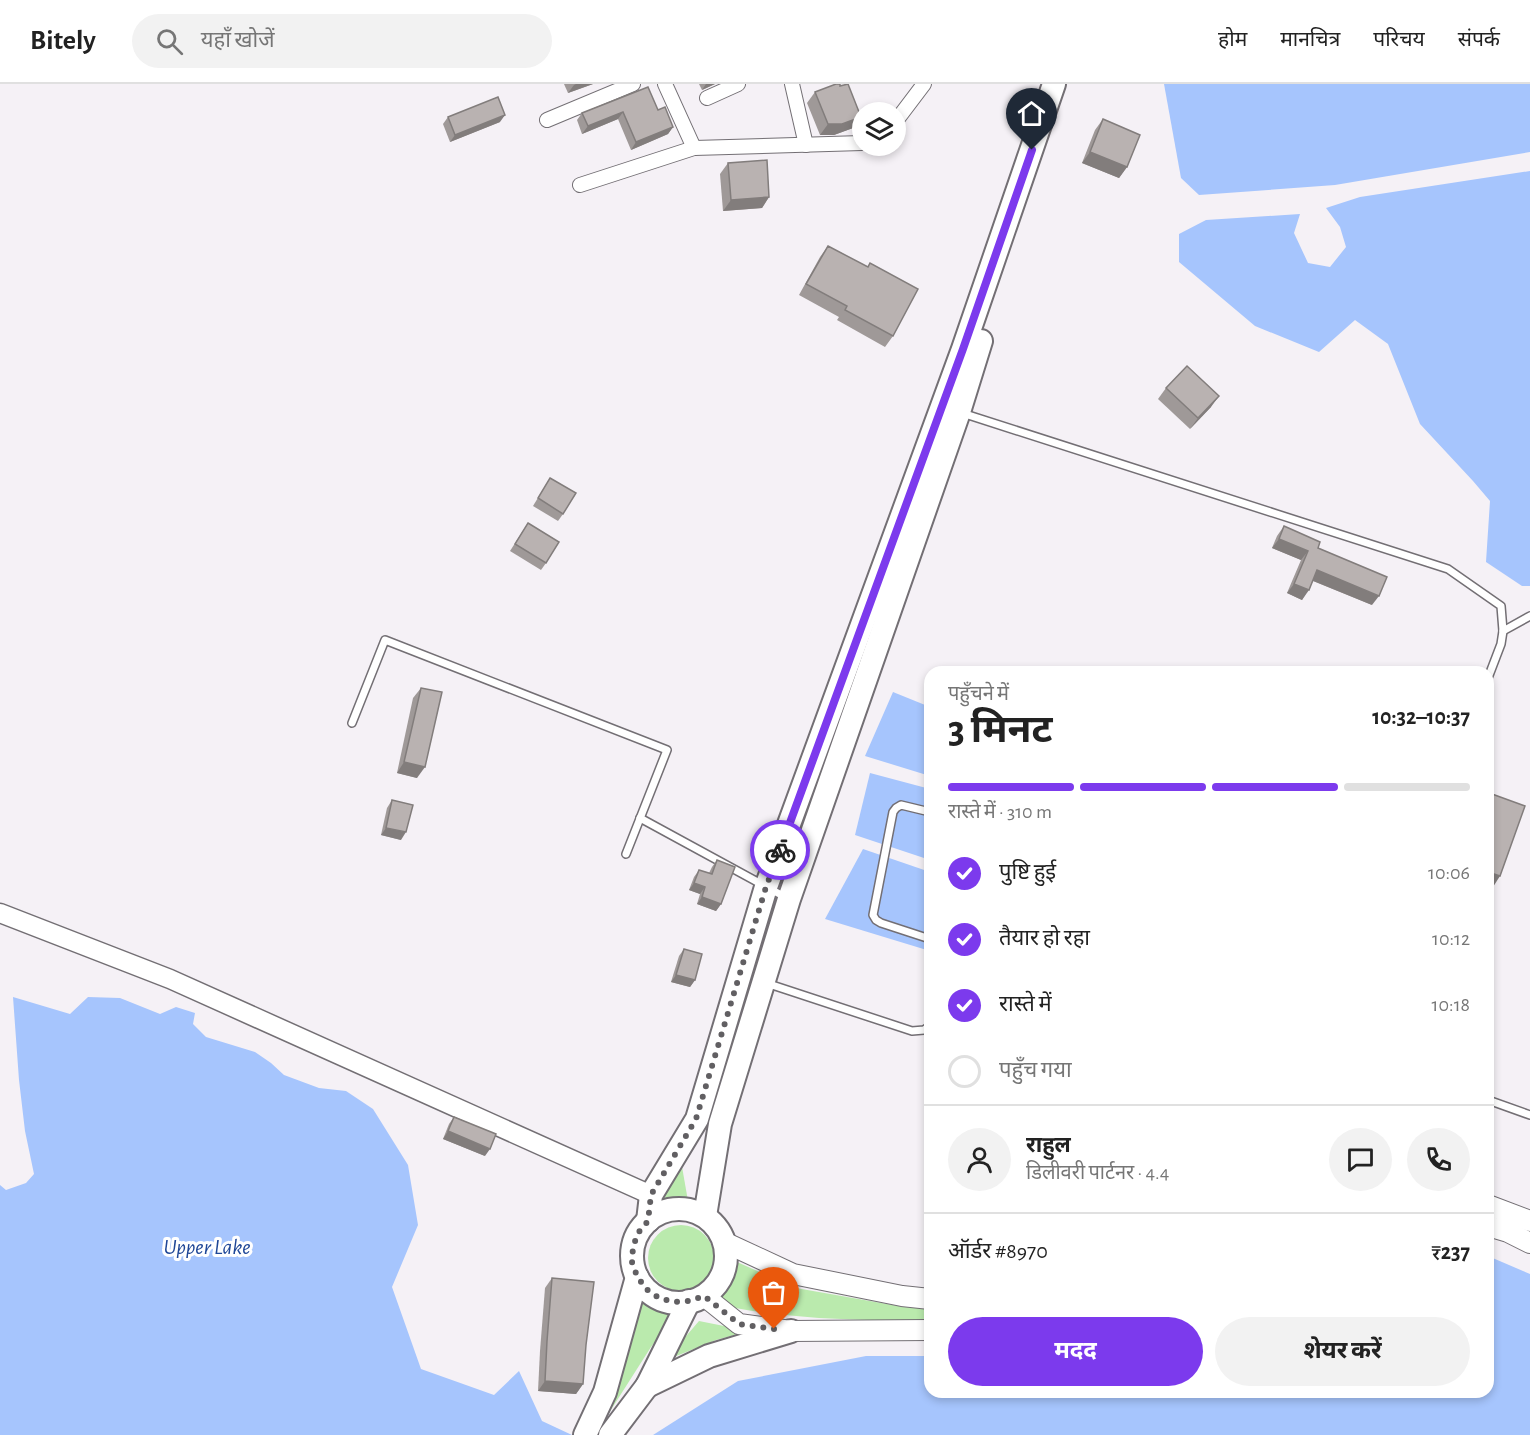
<!DOCTYPE html>
<html lang="hi">
<head>
<meta charset="utf-8">
<style>
  body { margin:0; font-family:"Alegreya Sans","Noto Sans Devanagari",sans-serif; background:#f2f2f2; color:#222; height:100vh; display:flex; flex-direction:column; font-size:22px; white-space:nowrap }
  * { box-sizing:border-box; margin:0 }
  p { font-size:20px; color:#767676 }
  .icon { flex:none; width:33px; height:33px; fill:none; stroke:currentColor; stroke-width:2; stroke-linecap:round; stroke-linejoin:round }
  .map { position:relative; flex:1; overflow:hidden }
  .drawer { position:absolute; left:924px; top:582px; width:570px; height:732px; display:flex; flex-direction:column; background:#fff; border-radius:18px; box-shadow:0 3px 9px #0003 }
  .drawer>* { flex:none }
  .controls { position:absolute; left:852px; top:18px; display:grid; gap:12px }
  .controls a { display:grid; place-items:center; width:54px; height:54px; border-radius:50%; background:#fff; box-shadow:0 3px 9px #0003; font-size:30px }
  .pin { position:absolute; display:grid; place-items:center; width:51px; height:51px; color:#fff; margin:-62px -26px; border-radius:50% 50% 50% 0; rotate:-45deg; box-shadow:0 0 6px #0007 }
  .pin .icon { rotate:45deg }
  .courier { position:absolute; display:grid; place-items:center; width:60px; height:60px; margin:-30px; border:4px solid #7c3aed; border-radius:50%; background:#fff; color:#222; box-shadow:0 2px 8px #0007 }
  .head em { font-style:normal; font-weight:700 }
  .head div { display:flex; flex-direction:column-reverse }
  .head { display:flex; align-items:center; justify-content:space-between; height:102px; padding:0 24px }
  h1 { font-size:39px; font-weight:700; line-height:45px }
  .bar { display:grid; grid-template-columns:repeat(4,1fr); gap:9px 6px; align-content:center; height:72px; padding:0 24px }
  .bar i { height:8px; border-radius:4px; background:#e0e0e0 }
  .bar .current { background:#7c3aed }
  .bar p { grid-column:span 4 }
  .line { display:flex; align-items:center; gap:15px; padding:0 24px; border-top:2px solid #e0e0e0 }
  .line div { flex:1 }
  .round { display:grid; place-items:center; flex:none; width:63px; height:63px; border-radius:32px; background:#f2f2f2 }
  ol { padding:0 24px; list-style:none }
  li { display:flex; align-items:center; gap:18px; height:66px }
  li p { margin-inline-start:auto }
  li .icon { padding:6px; border-radius:50%; background:#7c3aed; color:#fff; stroke-width:4 }
  li:last-child { color:#767676 }
  li i { width:33px; height:33px; border:3px solid #e0e0e0; border-radius:50% }
  .cta { display:flex; gap:12px; margin-top:auto; padding:12px 24px }
  .cta a { flex:1; height:69px; border-radius:36px; background:#7c3aed; color:#fff; font-size:24px; font-weight:700; line-height:69px; text-align:center }
  .cta a+a { background:#f2f2f2; color:#222 }
  header { display:flex; align-items:center; gap:36px; box-sizing:border-box; height:84px; padding:0 30px; background:#fff; border-bottom:2px solid #e0e0e0 }
  header strong { font-size:28px }
  nav { display:flex; gap:33px; margin-inline-start:auto; font-size:21px }
  .search { width:420px; height:54px; background:#f2f2f2; display:flex; align-items:center; gap:15px; box-sizing:border-box; padding:0 21px; border-radius:33px; color:#767676; font-size:22px }
  .map>svg:first-child { display:block }
</style>
</head>
<body>
<header>
<strong>Bitely</strong>
<div class="search"><svg class="icon" aria-label="search" viewBox="0 0 24 24"><circle cx="10" cy="10" r="6"/><path d="M15 15l6 6"/></svg>यहाँ खोजें</div>
<nav><a>होम</a><a>मानचित्र</a><a>परिचय</a><a>संपर्क</a></nav>
</header>
<div class="map">
<svg width="1530" height="1351" viewBox="0 0 1530 1351">
  <rect width="100%" height="100%" fill="#f5f1f6"/>
  <g fill="#baeaad">
    <polygon points="681,1077 688,1117 673,1119 659,1112"/>
    <circle cx="681" cy="1174" r="33"/>
    <path d="M737,1178L796,1204L904,1223L930,1224V1237C893,1237 856,1236 819,1234C783,1231 747,1228 713,1219Z"/>
    <polygon points="640,1213 650,1221 676,1230 651,1263 600,1343"/>
    <polygon points="699,1237 749,1247 716,1256 669,1275 669,1272"/>
  </g>
  <g fill="#a6c5fd">
    <polygon points="1164,0 1530,0 1530,68 1335,101 1199,111 1181,94"/>
    <polygon points="1530,87 1530,502 1522,502 1486,478 1490,417 1473,397 1420,340 1388,260 1355,236 1319,268 1255,242 1179,178 1179,150 1206,136 1300,130 1294,149 1308,179 1330,183 1346,163 1340,143 1326,124 1360,113"/>
    <polygon points="893,608 930,623 930,692 865,672"/>
    <polygon points="870,689 930,705 930,776 855,751"/>
    <polygon points="863,765 930,788 930,867 825,835"/>
    <polygon points="13,913 70,930 88,913 120,914 160,930 176,923 195,929 193,940 206,953 255,968 271,979 284,991 319,1004 346,1007 373,1025 408,1081 418,1141 392,1203 421,1285 494,1311 519,1287 542,1337 572,1351 0,1351 0,1101 6,1106 26,1099 34,1090 25,1047 19,996"/>
    <polygon points="1488,1172 1530,1190 1530,1351 653,1351 738,1297 866,1272 930,1272 930,1308 1488,1308"/>
  </g>
  <g fill="none" stroke-linecap="round" stroke-linejoin="round">
    <defs>
      <g id="service">
        <polyline points="962,329 1448,485 1501,522 1503,547 1501,560 1488,594"/>
        <polyline points="1503,547 1530,532"/>
        <polyline points="352,639 385,556 667,666 626,770"/>
        <polyline points="930,728 901,721 896,724 893,728 873,831 876,836 881,839 930,855"/>
        <polyline points="640,734 787,814"/>
        <polyline points="766,899 912,947 924,946 930,942"/>
        <polyline points="1488,1016 1530,1031"/>
      </g>
      <g id="minor">
        <polyline points="665,0 694,64"/>
        <polyline points="792,0 806,61"/>
        <polyline points="707,14 738,0"/>
        <polyline points="547,36 633,0"/>
        <polyline points="896,37 924,0"/>
        <polyline points="580,101 694,64 862,59"/>
      </g>
      <polyline id="tertiary" points="0,829 170,895 651,1111"/>
      <g id="secondary">
        <polyline points="1488,1121 1530,1137"/>
        <polyline points="1488,1142 1508,1148 1530,1159"/>
        <polyline points="724,1158 793,1190 902,1212 930,1215"/>
        <polyline points="704,1212 739,1240 791,1247 930,1246"/>
      </g>
      <g id="primary">
        <circle cx="679" cy="1172" r="47"/>
        <polyline points="705,1132 720,1040 789,815 959,328 981,257"/>
        <polyline points="648,1137 651,1111 697,1035 766,803 963,265 1054,0"/>
        <polyline points="647,1302 709,1272 791,1247"/>
        <polyline points="585,1351 605,1308 637,1193"/>
        <polyline points="610,1351 647,1302 689,1217"/>
      </g>
    </defs>
    <use href="#service" stroke="#736f74" stroke-width="10"/>
    <use href="#minor" stroke="#736f74" stroke-width="16"/>
    <use href="#tertiary" stroke="#736f74" stroke-width="21"/>
    <use href="#secondary" stroke="#736f74" stroke-width="22"/>
    <use href="#primary" stroke="#736f74" stroke-width="26"/>
    <use href="#service" stroke="#fff" stroke-width="7"/>
    <use href="#minor" stroke="#fff" stroke-width="14"/>
    <use href="#tertiary" stroke="#fff" stroke-width="18"/>
    <use href="#secondary" stroke="#fff" stroke-width="20"/>
    <use href="#primary" stroke="#fff" stroke-width="22"/>
  </g>
  <g fill="#9f9998">
    <polygon points="564,0 593,0 568,9"/>
    <polygon points="699,0 715,0 702,6"/>
    <polygon points="815,8 853,44 834,51 820,51 807,19"/>
    <polygon points="658,26 673,43 668,50 631,66 618,35 582,50 577,36 582,29"/>
    <polygon points="448,33 500,38 450,58 443,40"/>
    <polygon points="1103,35 1127,83 1119,94 1082,79 1095,46"/>
    <polygon points="728,79 769,113 762,124 723,127 720,90"/>
    <polygon points="828,162 867,183 870,179 893,252 885,263 837,236 839,233 799,211 820,173"/>
    <polygon points="1166,304 1211,323 1190,345 1158,315"/>
    <polygon points="550,394 563,430 558,437 533,422"/>
    <polygon points="528,439 546,479 541,486 510,467"/>
    <polygon points="1284,442 1318,464 1372,521 1313,497 1302,516 1287,509 1301,476 1272,464 1277,452"/>
    <polygon points="421,604 417,694 397,689 413,614"/>
    <polygon points="392,716 401,756 381,751 387,724"/>
    <polygon points="717,776 721,820 716,827 697,820 700,810 689,806 694,793 699,786 709,789 712,783"/>
    <polygon points="684,865 695,896 690,903 671,898 679,872"/>
    <polygon points="454,1033 485,1072 443,1055 449,1040"/>
    <polygon points="552,1194 583,1300 576,1310 538,1307 540,1267 545,1204"/>
  </g>
  <g fill="#827d7c">
    <polygon points="576,0 593,0 568,9 574,1"/>
    <polygon points="706,0 715,0 702,6"/>
    <polygon points="623,28 618,35 582,50 588,42"/>
    <polygon points="505,31 500,38 450,58 455,51"/>
    <polygon points="861,33 853,44 834,51 820,51 828,40"/>
    <polygon points="673,43 668,50 631,66 636,58"/>
    <polygon points="1090,68 1127,83 1119,94 1082,79"/>
    <polygon points="769,113 762,124 723,127 731,116"/>
    <polygon points="1219,312 1211,323 1190,345 1198,334"/>
    <polygon points="1279,455 1308,467 1301,476 1272,464"/>
    <polygon points="1317,486 1379,512 1372,521 1311,496"/>
    <polygon points="1294,500 1309,506 1302,516 1287,509"/>
    <polygon points="404,678 425,683 417,694 397,689"/>
    <polygon points="386,744 406,748 401,756 381,751"/>
    <polygon points="1488,788 1500,792 1493,803 1488,802"/>
    <polygon points="694,799 705,803 700,810 689,806"/>
    <polygon points="702,813 721,820 716,827 697,820"/>
    <polygon points="676,891 695,896 690,903 671,898"/>
    <polygon points="448,1047 490,1065 485,1072 443,1055"/>
    <polygon points="545,1297 583,1300 576,1310 538,1307"/>
  </g>
  <g fill="#b9b2b1" stroke="#827d7c" stroke-width="1.5">
    <polygon points="836,0 840,0 840,2 848,0 861,33 842,40 828,40 815,8"/>
    <polygon points="648,3 658,26 665,23 673,43 636,58 623,28 588,42 582,29"/>
    <polygon points="498,13 505,31 455,51 448,33"/>
    <polygon points="1103,35 1140,51 1127,83 1090,68"/>
    <polygon points="767,76 769,113 731,116 728,79"/>
    <polygon points="828,162 868,183 870,179 918,205 893,252 845,226 847,222 806,200"/>
    <polygon points="1187,282 1219,312 1198,334 1166,304"/>
    <polygon points="550,394 576,409 563,430 538,414"/>
    <polygon points="528,439 559,458 546,479 515,460"/>
    <polygon points="1284,442 1320,458 1318,464 1387,493 1379,512 1317,486 1309,506 1294,500 1308,467 1279,455"/>
    <polygon points="421,604 442,608 425,683 404,678"/>
    <polygon points="1492,710 1525,722 1500,792 1488,788 1488,723"/>
    <polygon points="392,716 413,721 406,748 386,744"/>
    <polygon points="717,776 735,783 721,820 702,813 705,803 694,799 699,786 712,790"/>
    <polygon points="684,865 702,870 695,896 676,891"/>
    <polygon points="454,1033 496,1050 490,1065 448,1047"/>
    <polygon points="552,1194 594,1198 586,1261 583,1300 545,1297 547,1257"/>
  </g>
  <g fill="none" stroke-linecap="round" stroke-linejoin="round">
    <polyline stroke="#615f62" stroke-width="6" stroke-dasharray="0 10.8" points="774,1245 739,1240 704,1212 689,1217 674,1218 659,1214 646,1205 637,1192 632,1178 633,1163 638,1149 648,1137 651,1111 696,1035 766,803 780,766"/>
    <polyline stroke="#7c3aed" stroke-width="8" points="780,766 963,265 1032,66"/>
  </g>
  <g text-anchor="middle" dominant-baseline="central" stroke-width="6" stroke-linejoin="round" paint-order="stroke">
    <g font-size="22" font-style="italic" fill="#1f4797" stroke="#fff">
      <text x="207" y="1163">Upper Lake</text>
    </g>
  </g>
</svg>
<div class="controls">
<a><svg class="icon" aria-label="layers" viewBox="0 0 24 24"><path d="M12 4l9 5-9 5-9-5zM3 14l9 5 9-5"/></svg></a>
</div>
<div class="pin" style="left:774px;top:1245px;background:#ea580c"><svg class="icon" aria-label="bag" viewBox="0 0 24 24"><path d="M5 8h14l-1 12H6zM9 8a3 3 0 0 1 6 0"/></svg></div>
<div class="pin" style="left:1032px;top:66px;background:#1f2937"><svg class="icon" aria-label="home" viewBox="0 0 24 24"><path d="M3 11l9-7 9 7M6 9v11h12V9"/></svg></div>
<div class="courier" style="left:780px;top:766px"><svg class="icon" aria-label="bike" viewBox="0 0 24 24"><circle cx="6" cy="16" r="4"/><circle cx="18" cy="16" r="4"/><path d="M6 16l4-8h5l3 8M10 8l3 8H6M13 5h3"/></svg></div>
<section class="drawer">
<div class="head"><div><h1>3 मिनट</h1><p>पहुँचने में</p></div><em>10:32–10:37</em></div>
<div class="bar"><i class="current"></i><i class="current"></i><i class="current"></i><i></i><p>रास्ते में · 310 m</p></div>
<ol>
<li><svg class="icon" aria-label="check" viewBox="0 0 24 24"><path d="M5 12l5 5 9-10"/></svg>पुष्टि हुई<p>10:06</p></li>
<li><svg class="icon" aria-label="check" viewBox="0 0 24 24"><path d="M5 12l5 5 9-10"/></svg>तैयार हो रहा<p>10:12</p></li>
<li><svg class="icon" aria-label="check" viewBox="0 0 24 24"><path d="M5 12l5 5 9-10"/></svg>रास्ते में<p>10:18</p></li>
<li><i></i>पहुँच गया</li>
</ol>
<div class="line" style="height:108px"><a class="round"><svg class="icon" aria-label="person" viewBox="0 0 24 24"><circle cx="12" cy="8" r="4"/><path d="M4 21q1-7 8-7t8 7"/></svg></a><div><b>राहुल</b><p>डिलीवरी पार्टनर · 4.4</p></div><a class="round"><svg class="icon" aria-label="chat" viewBox="0 0 24 24"><path d="M4 5h16v11H9l-5 4z"/></svg></a><a class="round"><svg class="icon" aria-label="phone" viewBox="0 0 24 24"><path d="M5 4h4l2 5-3 2q2 4 5 5l2-3 5 2v4C11 20 4 13 5 4z"/></svg></a></div>
<div class="line" style="height:78px"><div>ऑर्डर #8970</div><b>₹237</b></div>
<div class="cta"><a>मदद</a><a>शेयर करें</a></div>
</section>
</div>
</body>
</html>
